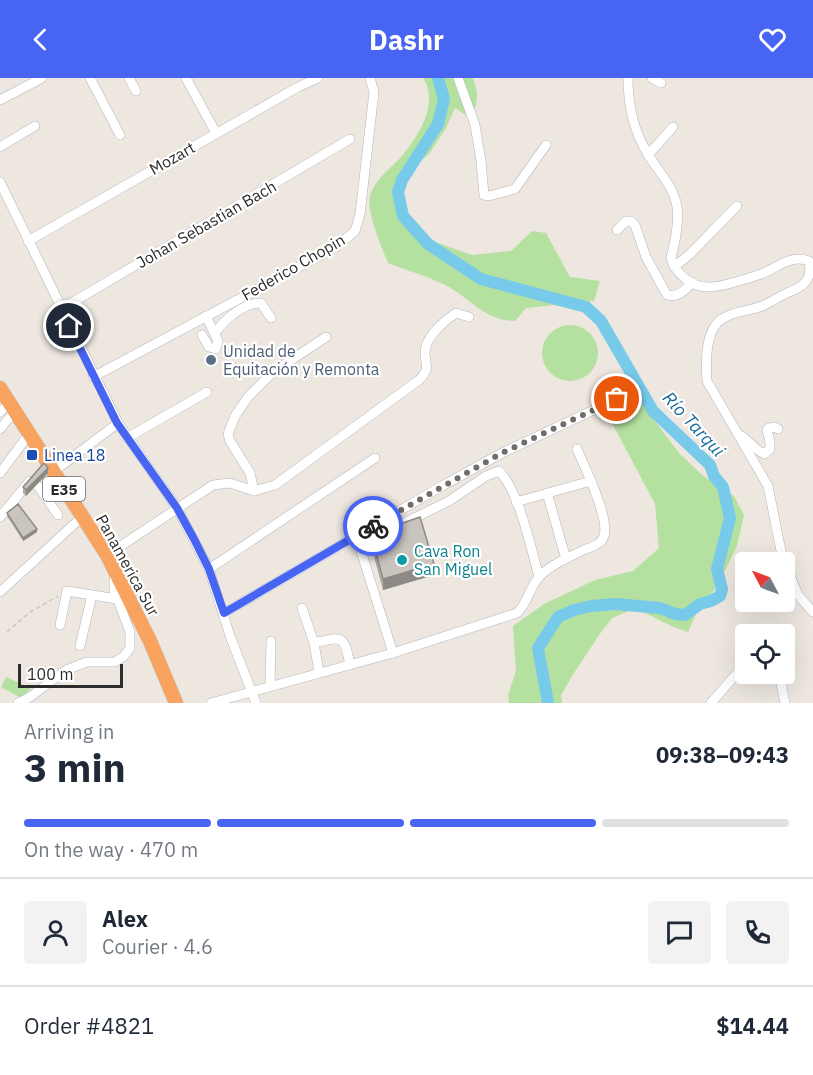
<!DOCTYPE html>
<html lang="en">
<head>
<meta charset="utf-8">
<style>
  body { margin:0; font-family:"IBM Plex Sans",sans-serif; background:#f2f2f3; color:#1f2937; height:100vh; display:flex; flex-direction:column; font-size:22px; white-space:nowrap }
  * { box-sizing:border-box; margin:0 }
  p { font-size:20px; color:#747a83 }
  .icon { flex:none; width:33px; height:33px; fill:none; stroke:currentColor; stroke-width:2; stroke-linecap:round; stroke-linejoin:round }
  .map { position:relative; height:625px; overflow:hidden }
  .panel { display:flex; flex-direction:column; background:#fff; flex:1 }
  .panel>* { flex:none }
  .needle { width:39px; rotate:311deg }
  .controls { position:absolute; left:735px; top:474px; display:grid; gap:12px }
  .controls a { display:grid; place-items:center; width:60px; height:60px; border-radius:6px; background:#fff; box-shadow:0 6px 24px #0002; font-size:30px }
  .scale { position:absolute; left:18px; bottom:15px; width:105px; box-sizing:border-box; padding-left:6px; border:3px solid #2c2c2c; border-top:0; font-size:16px; line-height:21px; white-space:nowrap; color:#2c2c2c; -webkit-text-stroke:4px #fff; paint-order:stroke }
  .pin { position:absolute; display:grid; place-items:center; width:51px; height:51px; color:#fff; margin:-26px; border:3px solid #fff; border-radius:50%; box-shadow:0 2px 6px #0007 }
  .courier { position:absolute; display:grid; place-items:center; width:60px; height:60px; margin:-30px; border:4px solid #4765f2; border-radius:50%; background:#fff; color:#222; box-shadow:0 2px 8px #0007 }
  .overview em { font-style:normal; font-weight:700 }
  .overview div { display:flex; flex-direction:column-reverse }
  .overview { display:flex; align-items:center; justify-content:space-between; height:102px; padding:0 24px }
  h1 { font-size:39px; font-weight:700; line-height:45px }
  .bar { display:grid; grid-template-columns:repeat(4,1fr); gap:9px 6px; align-content:center; height:72px; padding:0 24px }
  .bar i { height:8px; border-radius:4px; background:#e0e1e3 }
  .bar .current { background:#4765f2 }
  .bar p { grid-column:span 4 }
  .line { display:flex; align-items:center; gap:15px; padding:0 24px; border-top:2px solid #e0e1e3 }
  .line div { flex:1 }
  .round { display:grid; place-items:center; flex:none; width:63px; height:63px; border-radius:6px; background:#f2f2f3 }
  header { display:flex; justify-content:space-between; align-items:center; height:78px; padding:0 24px; background:#4765f2; color:#fff; font-size:27px; font-weight:700 }
  .map>svg:first-child { display:block }
</style>
</head>
<body>
<header><svg class="icon" aria-label="back" viewBox="0 0 24 24"><path d="M15 5l-7 7 7 7"/></svg>Dashr<svg class="icon" aria-label="heart" viewBox="0 0 24 24"><path d="M12 20l-8-8c-3-5 5-10 8-4 3-6 11-1 8 4z"/></svg></header>
<div class="map">
<svg width="813" height="625" viewBox="0 0 813 625">
  <rect width="100%" height="100%" fill="#ede7e0"/>
  <g fill="#b4e19f">
    <path d="M423,0H473L477,14L476,29L466,37L455,30L446,50L429,76L401,99L394,124L403,144L423,163L438,165L472,177L511,173L532,153L546,155L570,199L600,203L594,223L526,230L515,243C487,243 471,222 449,209C431,199 408,193 388,185C382,170 366,134 370,118C375,101 390,91 401,79C418,59 440,25 423,0Z"/>
    <circle cx="570" cy="275" r="28"/>
    <path d="M636,318L679,375L702,397L734,418L744,437L737,468L718,507L697,534L688,554C669,549 653,537 634,531L612,540L599,557L574,595L561,617L562,625H509L508,617L516,593L513,548L544,526L595,502L633,493L659,470L655,426L612,345C617,326 619,325 636,318Z"/>
    <polygon points="6,599 31,610 21,620 1,609"/>
  </g>
  <g fill="none" stroke-linecap="round" stroke-linejoin="round">
    <polyline stroke="#78caea" stroke-width="12" points="438,0 444,21 438,46 402,102 398,114 403,138 428,166 481,201 586,229 601,243 653,333 710,387 714,398 723,409 730,440 717,491 722,511 720,518 711,523 700,526 685,537 675,536 660,530 616,526 591,528 574,532 558,539 538,570 548,625"/>
    <defs>
      <g id="minor">
        <polyline points="90,0 120,57"/>
        <polyline points="129,0 136,13"/>
        <polyline points="186,0 216,55"/>
        <polyline points="458,0 475,47 481,83 484,117 489,118 515,111 546,67"/>
        <path d="M628,0C628,26 634,54 648,76C658,94 674,108 677,129C679,145 675,165 671,180C676,196 692,210 710,209C721,209 750,200 761,196C777,190 791,176 809,183C813,202 803,209 787,215C778,219 770,225 762,228C747,234 724,234 715,248C705,262 706,287 707,303L768,408L782,478L798,517L813,534"/>
        <polyline points="652,0 661,5"/>
        <polyline points="0,22 42,0"/>
        <polyline points="0,69 35,48"/>
        <polyline points="648,77 673,49"/>
        <polyline points="0,104 118,345 177,430 209,491 230,558 256,625"/>
        <path d="M617,152L626,143H631L635,147L646,179L667,217C678,220 686,212 692,204"/>
        <polyline points="28,163 298,9 318,0"/>
        <polyline points="674,189 690,176 737,128"/>
        <polyline points="61,231 350,61"/>
        <path d="M215,255C225,241 243,225 261,225L271,240"/>
        <polyline points="202,257 209,269 216,271 218,263 206,238"/>
        <polyline points="93,299 336,169 355,153 360,136 374,14 370,0"/>
        <polyline points="0,334 9,325"/>
        <polyline points="0,351 14,334"/>
        <polyline points="742,358 759,373 764,376 770,371 770,364 767,352 769,350 775,349 778,351"/>
        <polyline points="127,360 207,314"/>
        <polyline points="53,394 118,345"/>
        <polyline points="0,395 29,356"/>
        <polyline points="38,408 58,437"/>
        <polyline points="254,413 250,395 230,363 228,356 235,338 248,319 273,294 326,259"/>
        <polyline points="547,415 566,481"/>
        <polyline points="516,424 591,403"/>
        <polyline points="0,439 30,403"/>
        <path d="M394,450L449,423L486,398L499,393C519,412 531,471 539,499"/>
        <polyline points="382,456 366,465 361,473 393,575"/>
        <path d="M107,477L213,407L230,405L254,413L275,407L419,302C430,290 426,290 425,276C424,260 444,243 456,235L469,239"/>
        <polyline points="209,491 375,380"/>
        <polyline points="0,514 82,439"/>
        <polyline points="302,530 314,565 319,594"/>
        <polyline points="224,535 442,408 502,375 617,321"/>
        <polyline points="60,547 67,513 117,521"/>
        <path d="M314,565C343,558 344,556 350,587"/>
        <polyline points="80,568 92,517"/>
        <polyline points="779,596 785,625"/>
        <polyline points="270,608 271,563"/>
        <polyline points="18,625 30,619 66,592 87,584 115,584 124,578 130,570 130,554 114,512 114,501 118,497"/>
        <path d="M211,625L393,575L517,535C528,525 529,510 539,499C550,487 571,478 586,471C591,469 599,467 602,462C614,447 584,388 577,371"/>
        <polyline points="711,625 746,585"/>
      </g>
      <polyline id="highway" points="0,310 107,477 150,563 176,625"/>
    </defs>
    <use href="#minor" stroke="#b3b5bf" stroke-width="10"/>
    <use href="#highway" stroke="#c8c8c8" stroke-width="15"/>
    <polyline stroke="#c8c8c8" stroke-width="1.5" stroke-dasharray="4.5 3" stroke-linecap="butt" points="7,554 30,534 58,518"/>
    <use href="#minor" stroke="#fff" stroke-width="9"/>
    <use href="#highway" stroke="#f8a460" stroke-width="14"/>
  </g>
  <g fill="#ada9a3">
    <polygon points="48,395 26,418 23,415 23,409"/>
    <polygon points="7,435 37,454 23,463 7,438"/>
    <polygon points="371,456 434,497 383,512 371,468"/>
  </g>
  <g fill="#8d8a85">
    <polygon points="48,390 48,395 26,418 26,412"/>
    <polygon points="37,451 37,454 23,463 23,460"/>
    <polygon points="434,486 434,497 383,512 383,501"/>
  </g>
  <g fill="#c9c5be" stroke="#8d8a85" stroke-width="1.5">
    <polygon points="44,385 48,390 26,412 23,409"/>
    <polygon points="18,426 37,451 23,460 7,435"/>
    <polygon points="420,439 434,486 383,501 371,456"/>
  </g>
  <g fill="none" stroke-linecap="round" stroke-linejoin="round">
    <polyline stroke="#706d6b" stroke-width="6" stroke-dasharray="0 10.8" points="373,448 502,375 617,321"/>
    <polyline stroke="#4765f2" stroke-width="8" points="69,248 117,345 177,430 194,461 209,491 224,535 373,448"/>
  </g>
  <circle fill="#5c6f8a" stroke="#fff" stroke-width="2" cx="211" cy="282" r="6"/>
  <rect fill="#1a4fb4" stroke="#fff" stroke-width="2" x="26" y="371" width="12" height="12" rx="3"/>
  <circle fill="#0f9aa8" stroke="#fff" stroke-width="2" cx="402" cy="482" r="6"/>
  <g text-anchor="middle" dominant-baseline="central" stroke-width="4.5" stroke-linejoin="round" paint-order="stroke">
    <rect fill="#fff" stroke="#6b6b6b" stroke-width="1.5" x="43" y="399" width="42" height="24" rx="4.5"/>
    <g font-size="15" font-weight="bold" fill="#2c2c2c">
      <text x="64" y="411">E35</text>
    </g>
    <g font-size="16" fill="#2c2c2c" stroke="#fff">
      <text transform="translate(172 80) rotate(-30)">Mozart</text>
      <text transform="translate(206 146) rotate(-30)">Johan Sebastian Bach</text>
      <text transform="translate(293 189) rotate(-30)">Federico Chopin</text>
      <text transform="translate(128 487) rotate(61)">Panamerica Sur</text>
    </g>
    <g font-size="16" fill="#4e5e75" stroke="#fff" text-anchor="start">
      <text x="223" y="273">Unidad de<tspan x="223" dy="18">Equitación y Remonta</tspan></text>
    </g>
    <g font-size="16" fill="#164399" stroke="#fff" text-anchor="start">
      <text x="44" y="377">Linea 18</text>
    </g>
    <g font-size="16" fill="#0d838f" stroke="#fff" text-anchor="start">
      <text x="414" y="473">Cava Ron<tspan x="414" dy="18">San Miguel</tspan></text>
    </g>
    <g font-size="18" font-style="italic" fill="#136999" stroke="#fff">
      <text transform="translate(694 346) rotate(47)">Río Tarqui</text>
    </g>
  </g>
</svg>
<div class="controls">
<a><svg class="needle" viewBox="-14 -14 28 28"><path d="M0-13l5 13h-10z" fill="#e53935"/><path d="M0 13l5-13h-10z" fill="#747a83"/></svg></a>
<a><svg class="icon" aria-label="locate" viewBox="0 0 24 24"><circle cx="12" cy="12" r="6"/><path d="M12 2v4M12 18v4M2 12h4M18 12h4"/></svg></a>
</div>
<div class="scale">100 m</div>
<div class="pin" style="left:617px;top:321px;background:#ea580c"><svg class="icon" aria-label="bag" viewBox="0 0 24 24"><path d="M5 8h14l-1 12H6zM9 8a3 3 0 0 1 6 0"/></svg></div>
<div class="pin" style="left:69px;top:248px;background:#1f2937"><svg class="icon" aria-label="home" viewBox="0 0 24 24"><path d="M3 11l9-7 9 7M6 9v11h12V9"/></svg></div>
<div class="courier" style="left:373px;top:448px"><svg class="icon" aria-label="bike" viewBox="0 0 24 24"><circle cx="6" cy="16" r="4"/><circle cx="18" cy="16" r="4"/><path d="M6 16l4-8h5l3 8M10 8l3 8H6M13 5h3"/></svg></div>
</div>
<section class="panel">
<div class="overview"><div><h1>3 min</h1><p>Arriving in</p></div><em>09:38–09:43</em></div>
<div class="bar"><i class="current"></i><i class="current"></i><i class="current"></i><i></i><p>On the way · 470 m</p></div>
<div class="line" style="height:108px"><a class="round"><svg class="icon" aria-label="person" viewBox="0 0 24 24"><circle cx="12" cy="8" r="4"/><path d="M4 21q1-7 8-7t8 7"/></svg></a><div><b>Alex</b><p>Courier · 4.6</p></div><a class="round"><svg class="icon" aria-label="chat" viewBox="0 0 24 24"><path d="M4 5h16v11H9l-5 4z"/></svg></a><a class="round"><svg class="icon" aria-label="phone" viewBox="0 0 24 24"><path d="M5 4h4l2 5-3 2q2 4 5 5l2-3 5 2v4C11 20 4 13 5 4z"/></svg></a></div>
<div class="line" style="height:78px"><div>Order #4821</div><b>$14.44</b></div>
</section>
</body>
</html>
